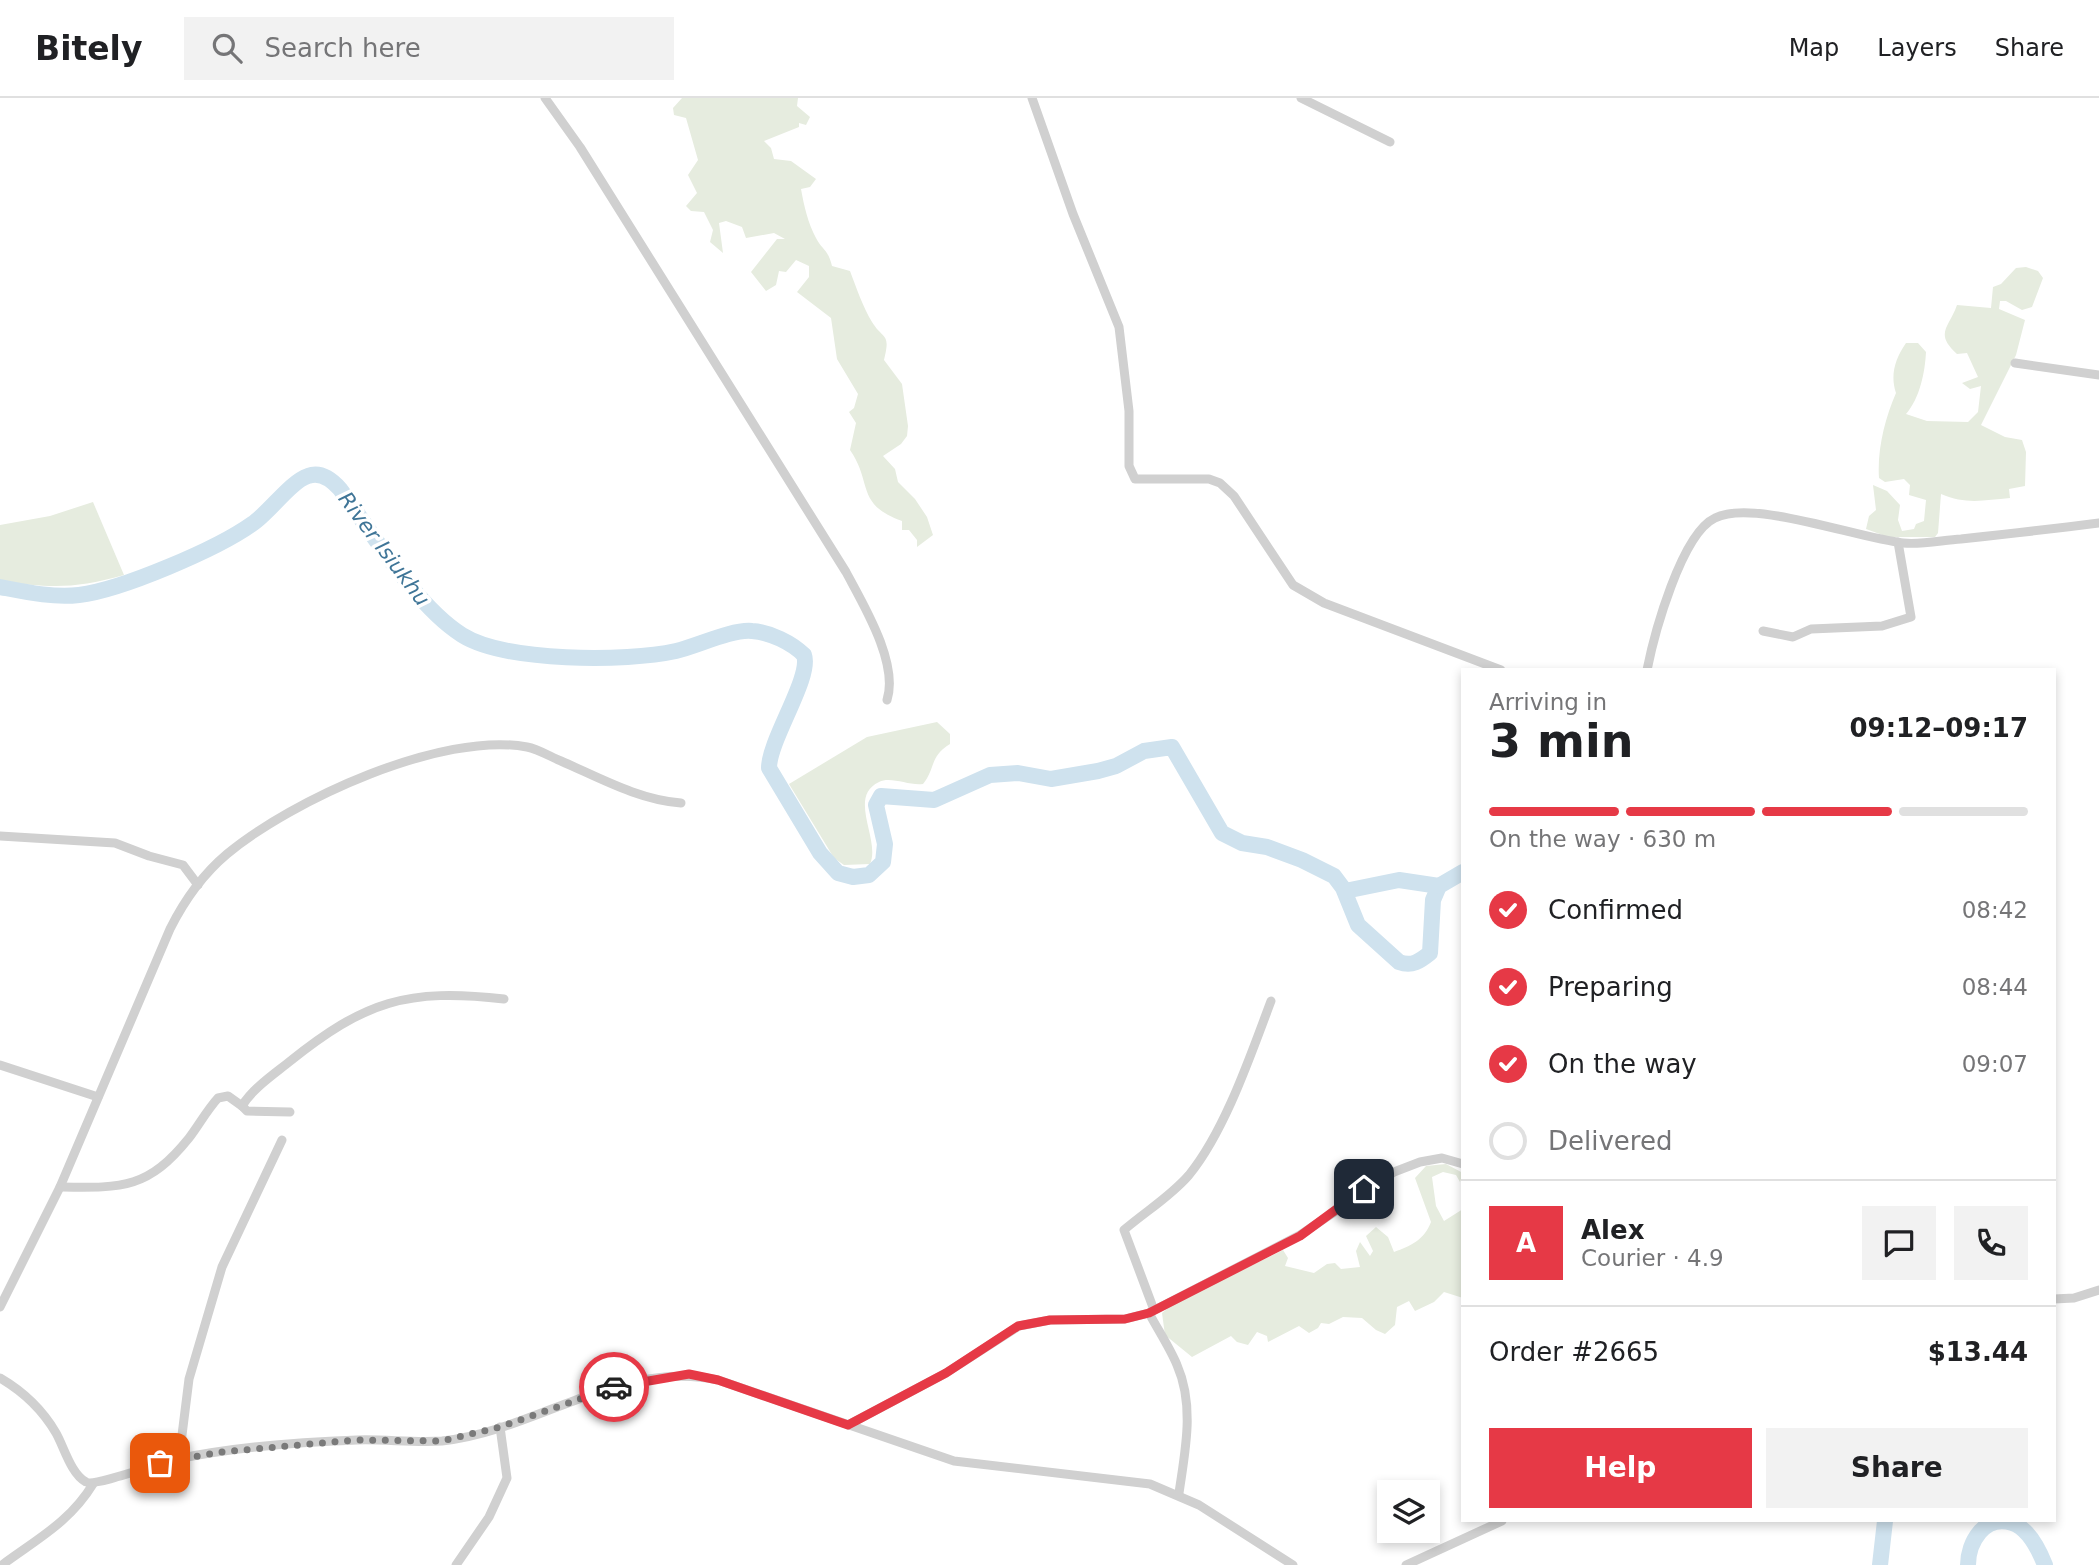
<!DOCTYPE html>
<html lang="en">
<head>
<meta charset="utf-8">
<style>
  body { margin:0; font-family:"DejaVu Sans",sans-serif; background:#f2f2f2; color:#202124; height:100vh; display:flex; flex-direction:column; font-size:26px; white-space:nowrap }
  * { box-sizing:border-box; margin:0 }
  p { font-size:23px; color:#757577 }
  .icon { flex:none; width:38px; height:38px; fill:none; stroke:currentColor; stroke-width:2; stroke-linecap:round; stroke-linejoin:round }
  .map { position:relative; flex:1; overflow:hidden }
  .drawer { position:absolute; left:1461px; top:570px; width:595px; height:854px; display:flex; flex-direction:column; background:#fff; border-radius:0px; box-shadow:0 4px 10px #0003 }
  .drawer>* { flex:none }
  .tools { position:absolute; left:1377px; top:1382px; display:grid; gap:14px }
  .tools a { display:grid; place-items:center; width:63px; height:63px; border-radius:0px; background:#fff; box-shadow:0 4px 10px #0003; font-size:35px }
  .pin { position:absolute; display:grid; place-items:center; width:60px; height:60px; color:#fff; margin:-30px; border-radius:14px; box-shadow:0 4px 10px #0006 }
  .courier { position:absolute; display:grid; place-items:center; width:70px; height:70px; margin:-35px; border:5px solid #e63946; border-radius:50%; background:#fff; color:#222; box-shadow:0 2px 9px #0007 }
  .headline em { font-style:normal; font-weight:600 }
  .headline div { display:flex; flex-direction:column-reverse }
  .headline { display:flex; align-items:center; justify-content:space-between; height:119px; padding:0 28px }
  h1 { font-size:46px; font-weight:600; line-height:52px }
  .bar { display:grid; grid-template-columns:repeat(4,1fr); gap:10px 7px; align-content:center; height:84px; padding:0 28px }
  .bar i { height:9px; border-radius:5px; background:#e0e0e0 }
  .bar .on { background:#e63946 }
  .bar p { grid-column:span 4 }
  .line { display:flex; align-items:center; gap:18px; padding:0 28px; border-top:2px solid #e0e0e0 }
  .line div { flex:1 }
  .round { display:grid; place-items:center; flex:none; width:74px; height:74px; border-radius:0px; background:#f2f2f2 }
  ol { padding:0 28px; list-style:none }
  li { display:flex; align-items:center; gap:21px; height:77px }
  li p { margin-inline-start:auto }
  li .icon { padding:7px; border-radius:50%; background:#e63946; color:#fff; stroke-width:4 }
  li:last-child { color:#757577 }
  li i { width:38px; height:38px; border:4px solid #e0e0e0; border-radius:50% }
  .action { display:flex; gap:14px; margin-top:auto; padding:14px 28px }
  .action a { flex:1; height:80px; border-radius:0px; background:#e63946; color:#fff; font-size:28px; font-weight:600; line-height:80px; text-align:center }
  .action a+a { background:#f2f2f2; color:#202124 }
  header { display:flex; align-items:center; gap:42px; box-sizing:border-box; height:98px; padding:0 35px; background:#fff; border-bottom:2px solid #e0e0e0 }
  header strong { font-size:33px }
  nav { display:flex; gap:38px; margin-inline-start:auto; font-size:24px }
  .search { width:490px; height:63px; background:#f2f2f2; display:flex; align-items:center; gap:18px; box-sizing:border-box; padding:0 24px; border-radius:0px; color:#757577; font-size:26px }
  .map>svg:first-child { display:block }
</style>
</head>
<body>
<header>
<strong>Bitely</strong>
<div class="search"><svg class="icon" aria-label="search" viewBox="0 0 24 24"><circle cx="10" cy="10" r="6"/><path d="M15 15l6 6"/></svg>Search here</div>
<nav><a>Map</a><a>Layers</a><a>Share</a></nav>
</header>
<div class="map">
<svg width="2099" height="1467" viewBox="0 0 2099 1467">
  <rect width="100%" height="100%" fill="#fff"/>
  <g fill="#e6ecdf">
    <path d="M682,0H798L797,8L810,19L806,27L799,25V29L764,43L771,50L774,61L791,63L816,81L810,89L801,91C804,108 808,125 816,140C822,152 828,151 832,168L850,173C856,189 863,209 872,224C883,242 891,234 884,262L902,286L908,328L907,338L901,346L883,358L895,371L898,384L915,401L927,419L933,437L917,449V442L909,432H902V423C855,406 873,385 850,352L856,325L849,314L854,310L858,296L837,261L831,220L797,194L809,179V168L796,162L786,174L779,173L776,187L766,193L751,174L777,141H785L774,135L746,140L742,129L726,123L719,125L723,155L710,144L713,132L704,114L691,113L686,108L697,95L688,77L698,62L686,20L674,17L673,10Z"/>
    <path d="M2026,169L2038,173L2043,180L2032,209L2022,212L2006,203H2000L1999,211L2025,222L2016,257L1981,327L2005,339L2022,342L2026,354L2025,388L2009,391L2010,400C1985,402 1966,407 1941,396L1938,435L1935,439H1888L1866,431L1869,418L1876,412L1873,387L1887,393L1900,407L1898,422L1902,433L1914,431L1916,426L1924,423L1926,402L1909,397L1910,387L1904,381L1885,384L1879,380C1877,352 1885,320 1896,295C1890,277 1895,261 1906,245H1918L1926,254C1925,274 1920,300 1906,316L1927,323L1968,324L1978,314L1981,288L1970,291L1962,285L1978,279L1967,255L1957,256C1934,235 1949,230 1957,207L1991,210L1993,189L2001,186L2016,170Z"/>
    <path d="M93,404L124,477C74,491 51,490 0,483V427L50,418Z"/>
    <path d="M937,624L950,636V646C929,659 936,670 923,686C909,688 891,678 879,684C847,699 881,742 870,766L844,767L834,760L789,686L867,639Z"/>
    <path d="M1446,1066L1463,1075L1460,1084L1456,1077L1443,1074L1432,1079L1436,1108L1444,1123L1463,1111V1200L1444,1194L1434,1204L1415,1213L1409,1203L1397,1209L1395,1227L1385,1236L1376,1232L1362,1220L1343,1219L1329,1226L1321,1225L1318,1230L1309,1235L1299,1228L1268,1244L1267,1238L1257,1234L1248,1247L1237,1244L1231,1238L1192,1259L1165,1237L1162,1215L1172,1207L1283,1152L1288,1160L1285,1168L1314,1175L1327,1166L1335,1165L1341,1171L1360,1169L1356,1153L1360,1144L1370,1158L1373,1153L1366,1138L1376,1129L1388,1139L1394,1154C1411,1148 1424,1142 1431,1124L1415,1080L1426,1068Z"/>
  </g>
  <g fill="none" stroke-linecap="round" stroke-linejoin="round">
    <g stroke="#cfe2ee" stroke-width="16">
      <path d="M0,489C26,494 53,500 79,497C121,492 217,451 252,426C269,415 290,384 308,378C321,373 332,382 340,391C373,436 416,508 462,537C505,564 626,564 676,553C697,548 732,531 752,533C770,534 792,545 804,557C812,579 769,642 769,670L820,755L838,775L853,779L869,777L883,764L885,746L876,707L881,698L934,702L990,677L1018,675L1051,681L1098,673L1116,668L1144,653L1172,649L1222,735L1242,745L1267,749L1302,762L1334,778L1343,790L1358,827L1399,864C1412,869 1420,863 1430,855L1433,802L1439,788L1463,774"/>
      <polyline points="1345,793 1399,782 1439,788"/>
      <polyline points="1880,1467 1885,1423"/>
      <path d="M1968,1467C1968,1445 1984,1416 2012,1425C2028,1430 2039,1452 2045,1467"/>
    </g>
    <g stroke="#d0d0d0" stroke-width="9">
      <path d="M545,0L580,49L846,474C863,506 899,565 887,602"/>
      <polyline points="1032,0 1073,116 1119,229 1129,313 1129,368 1135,381 1209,381 1220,385 1234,398 1293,487 1324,505 1501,572"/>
      <polyline points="1301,0 1390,44"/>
      <polyline points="2015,265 2099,277"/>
      <polyline points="1763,533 1793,539 1811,531 1882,528 1911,519 1898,444"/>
      <path d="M1647,572C1654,537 1681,436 1715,420C1753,401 1857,440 1903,445C1922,447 1943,442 1961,441C2007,436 2053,431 2099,425"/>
      <polyline points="0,738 115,745 149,758 183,767 198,787"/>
      <polyline points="0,967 98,999"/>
      <path d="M290,1014L247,1013L242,1008C252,991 274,976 289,964C365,903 407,890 504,901"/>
      <path d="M60,1089C123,1090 148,1091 189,1040C199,1027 207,1012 218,1000L228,998L242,1008"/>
      <polyline points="2054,1201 2074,1200 2099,1192"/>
      <path d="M0,1209L60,1089L170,831C184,803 202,777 227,756C292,702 442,633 527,649C538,651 551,659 561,663C600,680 639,702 681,705"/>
      <path d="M1154,1212L1124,1132C1146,1113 1170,1099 1189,1077C1225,1033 1251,956 1271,903"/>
      <path d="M1149,1215C1158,1232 1170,1250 1177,1267C1195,1308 1185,1353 1179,1395"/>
      <path d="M0,1280C24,1294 42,1311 56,1335C64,1349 71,1376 86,1384C94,1389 162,1364 177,1361C235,1349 298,1344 357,1342C385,1341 414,1345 442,1343C536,1333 620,1261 718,1282L954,1363L1150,1386L1199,1407L1293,1467"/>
      <polyline points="848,1327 946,1275 1019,1228 1050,1222 1125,1221 1149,1215 1300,1137 1394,1074 1420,1064 1442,1060 1463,1066"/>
      <polyline points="179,1361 189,1281 222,1169 282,1042"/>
      <path d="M2,1467C37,1441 70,1424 93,1386"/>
      <polyline points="456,1467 489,1419 507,1380 500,1329"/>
      <polyline points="1406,1467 1502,1423"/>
    </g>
  </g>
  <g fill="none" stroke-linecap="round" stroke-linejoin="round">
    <polyline stroke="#7a7a7a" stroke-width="7" stroke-dasharray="0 12.6" points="160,1365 221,1354 356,1342 442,1343 500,1329 614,1289"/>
    <polyline stroke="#e63946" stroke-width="9" points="614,1289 689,1276 718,1282 848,1327 946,1275 1018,1228 1050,1222 1125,1221 1149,1215 1300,1138 1364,1091"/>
  </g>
  <g text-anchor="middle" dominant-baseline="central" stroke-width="7" stroke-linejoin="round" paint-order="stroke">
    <g font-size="21" font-style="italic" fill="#3f7597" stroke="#fff">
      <text transform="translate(384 451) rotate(53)">River Isiukhu</text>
    </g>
  </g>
</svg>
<div class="tools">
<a><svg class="icon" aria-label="layers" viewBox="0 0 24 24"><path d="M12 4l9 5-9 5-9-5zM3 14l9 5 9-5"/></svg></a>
</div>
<div class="pin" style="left:160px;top:1365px;background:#ea580c"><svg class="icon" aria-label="bag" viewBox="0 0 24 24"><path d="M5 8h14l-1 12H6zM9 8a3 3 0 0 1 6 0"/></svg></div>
<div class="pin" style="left:1364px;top:1091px;background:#1f2937"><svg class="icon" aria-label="home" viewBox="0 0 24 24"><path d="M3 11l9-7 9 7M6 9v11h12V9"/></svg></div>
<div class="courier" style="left:614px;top:1289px"><svg class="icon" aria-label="car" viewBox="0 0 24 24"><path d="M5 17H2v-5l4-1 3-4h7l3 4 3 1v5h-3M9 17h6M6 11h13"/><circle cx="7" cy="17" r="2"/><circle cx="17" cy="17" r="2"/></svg></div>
<section class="drawer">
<div class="headline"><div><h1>3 min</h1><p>Arriving in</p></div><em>09:12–09:17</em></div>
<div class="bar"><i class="on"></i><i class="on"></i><i class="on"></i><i></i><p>On the way · 630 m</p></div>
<ol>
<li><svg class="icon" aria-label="check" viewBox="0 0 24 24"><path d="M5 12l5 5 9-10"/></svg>Confirmed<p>08:42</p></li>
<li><svg class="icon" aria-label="check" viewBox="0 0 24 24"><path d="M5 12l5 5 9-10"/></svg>Preparing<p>08:44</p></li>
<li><svg class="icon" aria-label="check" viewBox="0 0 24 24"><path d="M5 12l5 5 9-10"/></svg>On the way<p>09:07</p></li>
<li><i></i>Delivered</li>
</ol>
<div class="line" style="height:126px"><b class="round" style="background:#e63946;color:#fff">A</b><div><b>Alex</b><p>Courier · 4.9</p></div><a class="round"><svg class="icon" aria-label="chat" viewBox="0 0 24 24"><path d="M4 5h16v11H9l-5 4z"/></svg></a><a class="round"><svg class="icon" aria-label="phone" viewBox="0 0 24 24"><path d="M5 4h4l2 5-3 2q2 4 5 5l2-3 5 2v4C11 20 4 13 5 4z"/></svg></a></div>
<div class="line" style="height:91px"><div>Order #2665</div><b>$13.44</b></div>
<div class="action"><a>Help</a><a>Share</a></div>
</section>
</div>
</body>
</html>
